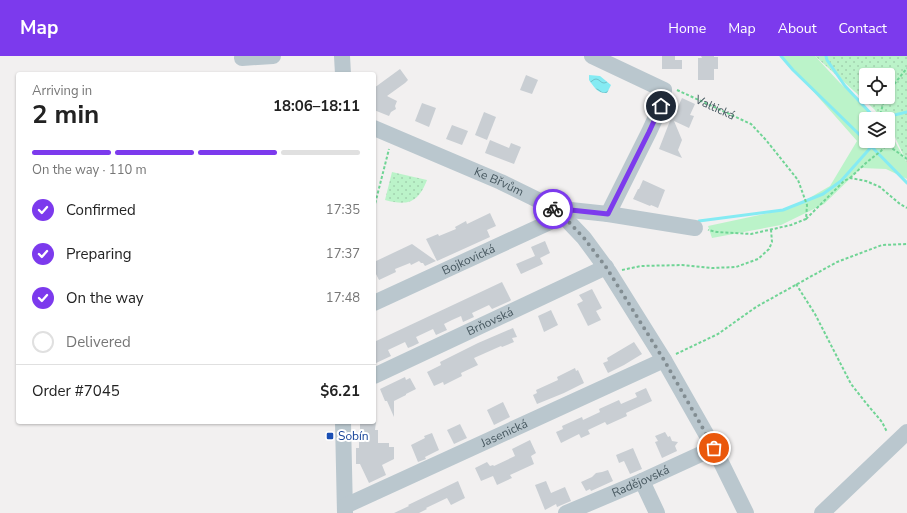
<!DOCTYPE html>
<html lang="en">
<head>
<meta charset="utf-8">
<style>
  body { margin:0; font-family:"Nunito Sans",sans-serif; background:#f6f6f6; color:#222; height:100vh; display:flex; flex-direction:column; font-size:15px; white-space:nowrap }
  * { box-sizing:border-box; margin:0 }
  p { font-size:13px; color:#767676 }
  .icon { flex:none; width:22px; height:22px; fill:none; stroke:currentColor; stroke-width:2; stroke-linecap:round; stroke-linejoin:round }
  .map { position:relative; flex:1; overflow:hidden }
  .details { position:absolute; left:16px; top:16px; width:360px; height:352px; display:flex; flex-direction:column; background:#fff; border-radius:4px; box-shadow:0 1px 3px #0004 }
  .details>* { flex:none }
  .buttons { position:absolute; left:859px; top:12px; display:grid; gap:8px }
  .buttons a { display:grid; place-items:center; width:36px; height:36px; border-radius:4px; background:#fff; box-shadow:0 1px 3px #0004; font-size:20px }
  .pin { position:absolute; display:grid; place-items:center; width:34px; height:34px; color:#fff; margin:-17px; border:2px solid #fff; border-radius:50%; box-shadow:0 1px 4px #0007 }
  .courier { position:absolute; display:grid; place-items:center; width:40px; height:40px; margin:-20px; border:3px solid #7c3aed; border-radius:50%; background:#fff; color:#222; box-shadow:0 1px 5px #0007 }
  .head em { font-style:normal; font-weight:700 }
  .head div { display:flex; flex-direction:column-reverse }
  .head { display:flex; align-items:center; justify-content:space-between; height:68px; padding:0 16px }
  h1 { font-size:26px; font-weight:700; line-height:30px }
  .bar { display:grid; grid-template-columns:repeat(4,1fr); gap:6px 4px; align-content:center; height:48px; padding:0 16px }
  .bar i { height:5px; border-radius:3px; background:#e0e0e0 }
  .bar .on { background:#7c3aed }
  .bar p { grid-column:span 4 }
  .line { display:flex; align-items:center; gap:10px; padding:0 16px; border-top:1px solid #e0e0e0 }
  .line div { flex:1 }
  ol { padding:0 16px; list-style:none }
  li { display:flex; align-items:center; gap:12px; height:44px }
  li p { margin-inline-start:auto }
  li .icon { padding:4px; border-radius:50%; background:#7c3aed; color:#fff; stroke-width:4 }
  li:last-child { color:#767676 }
  li i { width:22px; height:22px; border:2px solid #e0e0e0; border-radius:50% }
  header { display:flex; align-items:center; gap:24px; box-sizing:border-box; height:56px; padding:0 20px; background:#7c3aed; color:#fff }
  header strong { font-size:19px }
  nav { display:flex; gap:22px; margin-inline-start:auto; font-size:14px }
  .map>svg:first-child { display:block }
</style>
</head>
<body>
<header>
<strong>Map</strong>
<nav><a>Home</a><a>Map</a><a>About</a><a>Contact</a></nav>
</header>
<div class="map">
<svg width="907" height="457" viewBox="0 0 907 457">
  <defs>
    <pattern id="park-dots" width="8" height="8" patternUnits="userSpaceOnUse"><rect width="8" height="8" fill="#bbf3c9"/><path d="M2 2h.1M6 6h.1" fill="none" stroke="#a2d2af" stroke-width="1.8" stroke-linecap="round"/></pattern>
    <pattern id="water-waves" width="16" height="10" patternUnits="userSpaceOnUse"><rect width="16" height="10" fill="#85ebf3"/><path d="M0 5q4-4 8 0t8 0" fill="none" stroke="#6fc1c8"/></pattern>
  </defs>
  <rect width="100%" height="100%" fill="#f2f0f0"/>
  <polygon fill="#bbf3c9" points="782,0 815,0 840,27 878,63 866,63 866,85 888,85 888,73 907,107 907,123 886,113 861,112 824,148 781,169 712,182 708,170 792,152 830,130 857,85"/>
  <g fill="url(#park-dots)" fill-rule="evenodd">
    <path d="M815,0H907V107L895,81L888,70V63H882L874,53ZM866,19H888V41H866Z"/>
    <path d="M392,116L427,124C418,147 408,150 385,144Z"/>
  </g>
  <path fill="url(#water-waves)" d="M589,19L600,20L611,29L607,37C598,38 594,31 589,24Z"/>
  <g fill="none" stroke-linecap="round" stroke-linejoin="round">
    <g stroke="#85ebf3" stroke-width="3">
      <polyline points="781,0 793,14 866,85"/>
      <polyline points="826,0 827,4 845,30 876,63"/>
      <polyline points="878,63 907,56"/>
      <polyline points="866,85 907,127"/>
      <polyline points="699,165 783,154 823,138 841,125 872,90"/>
    </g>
  </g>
  <g fill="#c9ced3">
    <polygon points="662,0 675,0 675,4 682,4 682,13 662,13"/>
    <polygon points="701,0 714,0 714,1 718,1 718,13 714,13 714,24 698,24 698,2 702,2"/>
    <polygon points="400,13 408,24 405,27 387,40 397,45 395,50 396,53 391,56 389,60 374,54 374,32"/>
    <polygon points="526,19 538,24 532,38 520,34"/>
    <polygon points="682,42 695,48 690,59 694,60 689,72 674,65 682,84 678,94 682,102 659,93 675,52 677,53"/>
    <polygon points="422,47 436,52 429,71 415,65"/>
    <polygon points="484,56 496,61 487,84 475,79"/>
    <polygon points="452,69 468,75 462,89 446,83"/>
    <polygon points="490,84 509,92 511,87 521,91 514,108 485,97"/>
    <polygon points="643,124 665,134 658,152 651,149 650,150 633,143 638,133 639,133"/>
    <polygon points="490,157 496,170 487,174 490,181 437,205 426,183 438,178 439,180 456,173 455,171 466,165 467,168"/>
    <polygon points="545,185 550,197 540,202 543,208 521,218 516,208 535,200 531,191"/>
    <polygon points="412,188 436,205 425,210 423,207 421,207 419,205 411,209 410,207 395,213 396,216 379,224 374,214 374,206"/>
    <polygon points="502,226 511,244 510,245 492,253 489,249 472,257 474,261 463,266 461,260 452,264 444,268 447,274 436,279 433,273 416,281 419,287 413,290 408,292 405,286 388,294 391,300 374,308 374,286"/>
    <polygon points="592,233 602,252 596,255 601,264 588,270 577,248 583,245 579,239"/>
    <polygon points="551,254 558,269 544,276 538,260"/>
    <polygon points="513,272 517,281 512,282 514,286 502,291 501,290 474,302 478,309 461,317 462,320 444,329 443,326 434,330 427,316 441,309 440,306 478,287"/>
    <polygon points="634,286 642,298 624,309 608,317 603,307 608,305 607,302"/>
    <polygon points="575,312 576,315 578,314 584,327 564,337 537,348 533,339 537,337 536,334 558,324 557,321"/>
    <polygon points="405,321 406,324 410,322 416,333 406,338 406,339 394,345 394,361 387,345 385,345 380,333"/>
    <polygon points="646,332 652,345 626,357 627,360 607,369 605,366 588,374 590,378 581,382 579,378 561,387 556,376 563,373 562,370 582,361 583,364 600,356 599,353 619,344 621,348 637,341 635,337"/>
    <polygon points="503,346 510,361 494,369 487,354"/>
    <polygon points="376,366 375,374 378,374 378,387 389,387 389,391 394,391 394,403 382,409 386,419 369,427 360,408 356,408 356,392 359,392 359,382 360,382 360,367"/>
    <polygon points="460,368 467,382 454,388 447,374"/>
    <polygon points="665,376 668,381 670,380 672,385 678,386 675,390 677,395 662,402 655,386 658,385 655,380"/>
    <polygon points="432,377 439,394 425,401 426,403 418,406 411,389 425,382 424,380"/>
    <polygon points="530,384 536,397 531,400 534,408 510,419 512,422 497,429 493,420 481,425 475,412 487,406 490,410 493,409 494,410 515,400 512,393"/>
    <polygon points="633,392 642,413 630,418 624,405 619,407 616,399"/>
    <polygon points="608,414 613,425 591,435 590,433 586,435 581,426 592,421 596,417 602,416"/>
    <polygon points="458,425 465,442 451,449 447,442 426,452 427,453 419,457 394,457 409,450 408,449"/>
    <polygon points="546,425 551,437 565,431 571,445 557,451 556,448 545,454 535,429"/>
  </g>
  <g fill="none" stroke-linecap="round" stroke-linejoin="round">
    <g stroke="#70d495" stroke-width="2" stroke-dasharray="3 2" stroke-linecap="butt">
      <path id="s1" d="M677,34L751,68L766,84L798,124L807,149L806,163L791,169L751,178L717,176L708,174"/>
      <polyline points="888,36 907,12"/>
      <polyline points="879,63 885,41"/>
      <polyline points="886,85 893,93 907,103"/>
      <polyline points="850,122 867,106 881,95 888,87"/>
      <polyline points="374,152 389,93"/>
      <polyline points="806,163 844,125 850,122 866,125 880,131 900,148 907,152"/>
      <polyline points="622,214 641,210 682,209 712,212 736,211 758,203 769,193 772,186 771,174"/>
      <polyline points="796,228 815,258 851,328 866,347 882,366 887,376"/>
      <polyline points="676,298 718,278 756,251 837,206 882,189 907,188"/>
    </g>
    <g stroke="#bac7ce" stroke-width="16">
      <polyline points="342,0 343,18"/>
      <polyline points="242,2 273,0"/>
      <path id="s2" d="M374,72L501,126L552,151L563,160L584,182L609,216L664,304L714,392L746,457"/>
      <polyline points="552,152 608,158 649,76 661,50 664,34 592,0"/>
      <polyline points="608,158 695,172"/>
      <path id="s3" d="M374,247L563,160"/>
      <path id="s4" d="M374,320L606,211"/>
      <polyline points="343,366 345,457"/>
      <polyline points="642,425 657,457"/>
      <path id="s5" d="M345,450L664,304"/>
      <path id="s6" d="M566,457L642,425L714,392"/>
      <polyline points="822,457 907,376"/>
    </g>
  </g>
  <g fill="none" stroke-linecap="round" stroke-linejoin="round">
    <polyline stroke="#828d92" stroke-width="4" stroke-dasharray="0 7.2" points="553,153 563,160 584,182 606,211 664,304 714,392"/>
    <polyline stroke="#7c3aed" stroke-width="5" points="553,153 552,152 608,158 649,76 661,50"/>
  </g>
  <rect fill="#1a4fb4" stroke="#fff" stroke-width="1.5" x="326" y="376" width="8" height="8" rx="2"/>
  <g text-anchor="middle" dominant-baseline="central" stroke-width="4" stroke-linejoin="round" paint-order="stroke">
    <g font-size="12" fill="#46575f" stroke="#fff">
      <text stroke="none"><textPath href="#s1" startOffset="42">Valtická</textPath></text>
      <text stroke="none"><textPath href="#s2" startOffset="136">Ke Břvům</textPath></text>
      <text stroke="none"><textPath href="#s3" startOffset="104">Bojkovická</textPath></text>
      <text stroke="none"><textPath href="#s4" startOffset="128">Brňovská</textPath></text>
      <text stroke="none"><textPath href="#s5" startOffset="175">Jasenická</textPath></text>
      <text stroke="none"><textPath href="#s6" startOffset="81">Radějovská</textPath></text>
    </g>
    <g font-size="12" fill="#164399" stroke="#fff" text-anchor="start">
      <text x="338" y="380">Sobín</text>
    </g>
  </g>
</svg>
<div class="buttons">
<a><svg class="icon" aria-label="locate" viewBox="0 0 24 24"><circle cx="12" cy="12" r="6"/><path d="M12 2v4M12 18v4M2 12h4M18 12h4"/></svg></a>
<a><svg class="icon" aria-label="layers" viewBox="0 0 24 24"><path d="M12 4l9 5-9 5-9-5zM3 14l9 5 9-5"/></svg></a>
</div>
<div class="pin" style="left:714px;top:392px;background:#ea580c"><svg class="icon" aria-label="bag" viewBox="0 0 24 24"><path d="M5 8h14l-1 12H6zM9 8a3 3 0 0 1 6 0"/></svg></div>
<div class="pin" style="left:661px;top:50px;background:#1f2937"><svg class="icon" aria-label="home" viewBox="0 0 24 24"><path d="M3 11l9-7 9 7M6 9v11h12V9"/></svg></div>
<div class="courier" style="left:553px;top:153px"><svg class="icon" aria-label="bike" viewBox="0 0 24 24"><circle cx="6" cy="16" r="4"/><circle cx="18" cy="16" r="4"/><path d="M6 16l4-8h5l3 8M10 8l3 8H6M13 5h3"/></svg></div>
<section class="details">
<div class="head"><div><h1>2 min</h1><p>Arriving in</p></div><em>18:06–18:11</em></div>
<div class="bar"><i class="on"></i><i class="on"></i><i class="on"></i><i></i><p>On the way · 110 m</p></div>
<ol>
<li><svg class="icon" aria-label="check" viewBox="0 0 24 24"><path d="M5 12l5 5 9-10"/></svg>Confirmed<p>17:35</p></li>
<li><svg class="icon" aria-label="check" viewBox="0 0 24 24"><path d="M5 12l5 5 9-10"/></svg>Preparing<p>17:37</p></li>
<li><svg class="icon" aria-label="check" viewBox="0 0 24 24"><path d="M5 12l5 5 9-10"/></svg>On the way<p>17:48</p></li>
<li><i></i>Delivered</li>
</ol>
<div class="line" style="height:52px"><div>Order #7045</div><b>$6.21</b></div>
</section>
</div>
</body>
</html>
